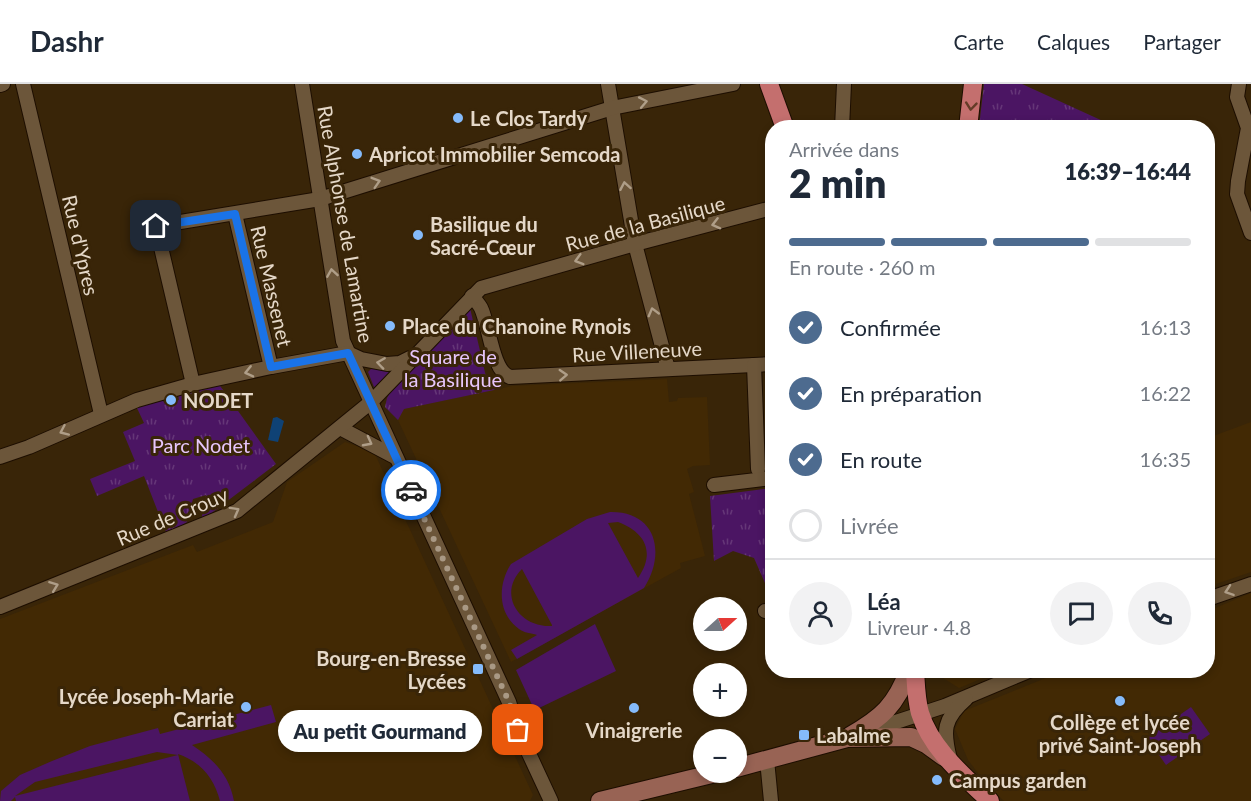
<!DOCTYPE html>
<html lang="fr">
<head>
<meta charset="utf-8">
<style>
  body { margin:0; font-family:Lato,sans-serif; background:#f2f2f3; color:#1f2937; height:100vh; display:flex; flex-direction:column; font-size:22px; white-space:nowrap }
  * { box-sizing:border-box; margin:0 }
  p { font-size:20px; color:#747a83 }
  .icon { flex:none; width:33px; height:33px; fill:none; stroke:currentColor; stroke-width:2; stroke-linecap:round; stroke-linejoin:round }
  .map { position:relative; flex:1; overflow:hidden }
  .side { position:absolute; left:765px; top:36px; width:450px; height:558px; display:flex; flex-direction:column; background:#fff; border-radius:24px; box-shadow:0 3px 9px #0003 }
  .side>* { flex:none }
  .needle { width:39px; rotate:69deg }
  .tools { position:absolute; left:693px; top:513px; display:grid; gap:12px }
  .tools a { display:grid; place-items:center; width:54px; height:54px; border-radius:50%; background:#fff; box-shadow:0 3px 9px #0003; font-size:30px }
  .pin { position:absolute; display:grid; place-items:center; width:51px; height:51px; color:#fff; margin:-26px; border-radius:12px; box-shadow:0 3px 9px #0006 }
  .courier { position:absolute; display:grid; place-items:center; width:60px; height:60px; margin:-30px; border:4px solid #1a73e8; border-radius:50%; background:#fff; color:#222; box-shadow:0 2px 8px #0007 }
  .bubble { position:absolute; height:42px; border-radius:21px; background:#fff; box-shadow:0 3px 9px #0003; font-size:20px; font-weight:800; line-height:42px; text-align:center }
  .summary em { font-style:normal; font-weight:800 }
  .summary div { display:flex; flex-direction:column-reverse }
  .summary { display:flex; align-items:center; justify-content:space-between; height:102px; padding:0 24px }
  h1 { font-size:39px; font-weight:800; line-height:45px }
  .bar { display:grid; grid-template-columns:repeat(4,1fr); gap:9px 6px; align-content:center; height:72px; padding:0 24px }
  .bar i { height:8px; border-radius:4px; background:#e0e1e3 }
  .bar .on { background:#4d6b8f }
  .bar p { grid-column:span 4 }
  .line { display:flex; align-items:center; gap:15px; padding:0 24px; border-top:2px solid #e0e1e3 }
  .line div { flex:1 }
  .round { display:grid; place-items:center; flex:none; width:63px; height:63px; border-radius:32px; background:#f2f2f3 }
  ol { padding:0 24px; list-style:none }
  li { display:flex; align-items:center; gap:18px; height:66px }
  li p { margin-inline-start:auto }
  li .icon { padding:6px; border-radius:50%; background:#4d6b8f; color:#fff; stroke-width:4 }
  li:last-child { color:#747a83 }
  li i { width:33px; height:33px; border:3px solid #e0e1e3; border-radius:50% }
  header { display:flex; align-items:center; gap:36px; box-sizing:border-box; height:84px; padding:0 30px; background:#fff; border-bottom:2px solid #e0e1e3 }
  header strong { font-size:28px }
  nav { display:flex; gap:33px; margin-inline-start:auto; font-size:21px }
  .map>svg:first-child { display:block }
</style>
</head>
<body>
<header>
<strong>Dashr</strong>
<nav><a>Carte</a><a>Calques</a><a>Partager</a></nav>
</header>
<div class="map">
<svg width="1251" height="717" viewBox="0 0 1251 717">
  <defs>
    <pattern id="park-tufts" width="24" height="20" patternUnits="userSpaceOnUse" patternTransform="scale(1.5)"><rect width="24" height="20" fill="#4b1563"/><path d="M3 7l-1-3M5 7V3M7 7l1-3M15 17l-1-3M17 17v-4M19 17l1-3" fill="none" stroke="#653678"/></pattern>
  </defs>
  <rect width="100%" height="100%" fill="#392508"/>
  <g fill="#422904">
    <polygon points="667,295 669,318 677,317 678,314 707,313 710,381 693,382 687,385 694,408 689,410 705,472 680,479 681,484 511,578 398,336 403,325 512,302"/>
    <polygon points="1251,338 1251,488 1216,500 1216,502 1208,505 1208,354"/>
    <polygon points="345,358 374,368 533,711 530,717 0,717 0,535 193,461 197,468 273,438 287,398"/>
    <polygon points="1251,509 1251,717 1004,717 987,701 968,676 955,645 964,627 1063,587 1208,586 1208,527"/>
    <polygon points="940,587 940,586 1000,587 959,604 940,592"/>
  </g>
  <g fill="#4b1563" fill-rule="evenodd">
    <polygon points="377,284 388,286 389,289 379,302 374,303 368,288 371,285"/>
    <path d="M610,428C657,427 666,470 644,504L517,575L511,566L537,551C531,549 524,549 519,545C497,529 498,500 511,480L587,435ZM618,438C645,448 656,468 638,494L608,439ZM522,485L552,541V542C519,544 497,510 522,485Z"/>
    <polygon points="595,540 616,587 537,625 535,622 533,623 516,586"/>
    <path d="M271,621L276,638L192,661C213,675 229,690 234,717H220C214,694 201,678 178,670L190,717H16L15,713L11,717H0L1,707L20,691L52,677L90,662L158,644L160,650ZM157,668L178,671L15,712L35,698Z"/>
    <polygon points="1191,623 1210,650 1166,681 1147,654"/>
  </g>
  <g fill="url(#park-tufts)">
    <polygon points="984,0 1022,0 1116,43 979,43"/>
    <polygon points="470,224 487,297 499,305 404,325 398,336 385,323 387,314 392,305"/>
    <polygon points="218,299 276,380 201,437 206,411 193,415 187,438 167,451 144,392 97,412 90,395 135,377 123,348 144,339 137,324 161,314 165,320 179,316 178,310"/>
    <polygon points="772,404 772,515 754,474 733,467 714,477 710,412"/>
  </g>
  <polygon fill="#0f4275" points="277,333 284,337 278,358 268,356 273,334"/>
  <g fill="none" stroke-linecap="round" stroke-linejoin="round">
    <defs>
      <g id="street">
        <polyline points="23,0 101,330"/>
        <polyline points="302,0 343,257 509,618 518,646 551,717"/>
        <polyline points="608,0 635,160 668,285"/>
        <polyline points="1239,0 1237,13 1248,44 1238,97 1237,110 1251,149"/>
        <polyline points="0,1 3,0"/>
        <polyline points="842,44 844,0"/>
        <polyline points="235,130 271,283"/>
        <path d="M472,212C475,216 479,220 481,224C489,240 492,287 510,293L772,280"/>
        <polyline points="754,281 758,385"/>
        <polyline points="193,300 156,142 320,115 612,24 733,0"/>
        <polyline points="340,344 395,373"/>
        <polyline points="0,373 29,363 137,316 193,300 271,283 348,269 361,275 387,280 400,279 410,274"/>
        <polyline points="714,401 772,394"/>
        <polyline points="1208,515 1251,500"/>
        <polyline points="0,523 237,427 371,318 481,204 635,160 772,124"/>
        <polyline points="765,527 772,528"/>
        <polyline points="862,649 945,622 1031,586"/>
        <path d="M950,675C943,647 943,635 966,615"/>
        <polyline points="767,676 771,717"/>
      </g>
      <g id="secondary">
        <path d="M850,652C882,634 896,621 909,586"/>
        <polyline points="736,684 847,654 911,653 926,660 944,673"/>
        <polyline points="600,717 720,688"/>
      </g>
      <g id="primary">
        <polyline points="769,0 785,44"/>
        <polyline points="968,44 973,0"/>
        <path d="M915,586C916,601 916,615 920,629C931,665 964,692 990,717"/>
      </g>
    </defs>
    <use href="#street" stroke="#1d0e00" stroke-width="16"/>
    <use href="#secondary" stroke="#1d0e00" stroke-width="20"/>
    <use href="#primary" stroke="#1d0e00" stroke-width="20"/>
    <use href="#street" stroke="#6c563a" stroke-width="14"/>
    <use href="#secondary" stroke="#986354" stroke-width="18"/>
    <use href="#primary" stroke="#c46f6e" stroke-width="18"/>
  </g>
  <defs><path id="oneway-chevron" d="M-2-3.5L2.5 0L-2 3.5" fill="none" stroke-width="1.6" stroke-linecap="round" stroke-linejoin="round" transform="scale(1.5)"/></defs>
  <g stroke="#af9e88">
    <use href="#oneway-chevron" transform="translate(643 18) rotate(-11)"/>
    <use href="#oneway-chevron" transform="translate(376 98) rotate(-17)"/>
    <use href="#oneway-chevron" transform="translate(625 102) rotate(-100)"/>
    <use href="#oneway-chevron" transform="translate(716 140) rotate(166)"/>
    <use href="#oneway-chevron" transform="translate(579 176) rotate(164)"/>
    <use href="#oneway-chevron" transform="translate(332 189) rotate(-99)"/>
    <use href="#oneway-chevron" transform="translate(653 228) rotate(-105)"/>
    <use href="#oneway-chevron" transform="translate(381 279) rotate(-172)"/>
    <use href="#oneway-chevron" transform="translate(249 288) rotate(167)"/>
    <use href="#oneway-chevron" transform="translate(563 291) rotate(-3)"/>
    <use href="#oneway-chevron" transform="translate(64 347) rotate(156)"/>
    <use href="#oneway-chevron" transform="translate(368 358) rotate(28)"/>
    <use href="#oneway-chevron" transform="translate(235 427) rotate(-29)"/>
    <use href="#oneway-chevron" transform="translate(54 502) rotate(-21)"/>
    <use href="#oneway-chevron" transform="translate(1229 507) rotate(161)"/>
  </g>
  <use stroke="#633b27" href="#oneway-chevron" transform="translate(971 22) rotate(96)"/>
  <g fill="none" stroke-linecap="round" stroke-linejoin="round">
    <polyline stroke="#a99985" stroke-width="6" stroke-dasharray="0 10.8" points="411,406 509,618 518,646"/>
    <polyline stroke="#1a73e8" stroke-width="8" points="156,142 235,130 271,283 348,269 411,406"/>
  </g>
  <g fill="#85bbfb" stroke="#392508" stroke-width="2">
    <circle cx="458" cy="34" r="6"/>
    <circle cx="357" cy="70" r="6"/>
    <circle cx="418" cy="151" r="6"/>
    <circle cx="390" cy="242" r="6"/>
    <circle cx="171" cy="316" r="6"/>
    <rect x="472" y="579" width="12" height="12" rx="3"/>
    <circle cx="1120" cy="617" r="6"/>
    <circle cx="246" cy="623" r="6"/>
    <circle cx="634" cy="624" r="6"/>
    <rect x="798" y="645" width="12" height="12" rx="3"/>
    <circle cx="937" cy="696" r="6"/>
  </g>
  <g text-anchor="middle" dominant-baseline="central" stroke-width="6" stroke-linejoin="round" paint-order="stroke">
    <g font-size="20" font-weight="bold" fill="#e5d8c8" stroke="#392508" text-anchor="start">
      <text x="470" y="34">Le Clos Tardy</text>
      <text x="369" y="70">Apricot Immobilier Semcoda</text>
      <text x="430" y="140">Basilique du<tspan x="430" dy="23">Sacré-Cœur</tspan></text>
      <text x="402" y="242">Place du Chanoine Rynois</text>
      <text x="183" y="316">NODET</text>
      <text x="466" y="574" text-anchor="end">Bourg-en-Bresse<tspan x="466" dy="23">Lycées</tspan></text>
      <text x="234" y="612" text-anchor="end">Lycée Joseph-Marie<tspan x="234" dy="23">Carriat</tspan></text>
      <text x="1120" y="638" text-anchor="middle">Collège et lycée<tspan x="1120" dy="23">privé Saint-Joseph</tspan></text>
      <text x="634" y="646" text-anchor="middle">Vinaigrerie</text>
      <text x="816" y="651">Labalme</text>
      <text x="949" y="696">Campus garden</text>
    </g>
    <g font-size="20" fill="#e5d8c8" stroke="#392508">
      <text transform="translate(645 139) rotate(-15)">Rue de la Basilique</text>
      <text transform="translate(346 140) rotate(80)">Rue Alphonse de Lamartine</text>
      <text transform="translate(81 161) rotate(77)">Rue d'Ypres</text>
      <text transform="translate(272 202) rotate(77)">Rue Massenet</text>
      <text transform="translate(637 267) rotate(-3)">Rue Villeneuve</text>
      <text transform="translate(172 432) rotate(-23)">Rue de Crouy</text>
    </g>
    <g font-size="20" fill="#e7c6fb" stroke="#392508">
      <text x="453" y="272">Square de<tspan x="453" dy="23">la Basilique</tspan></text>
      <text x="201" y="361">Parc Nodet</text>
    </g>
  </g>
</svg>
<div class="tools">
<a><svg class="needle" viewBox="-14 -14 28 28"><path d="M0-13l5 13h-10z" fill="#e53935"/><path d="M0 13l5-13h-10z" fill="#747a83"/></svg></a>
<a>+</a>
<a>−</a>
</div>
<div class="pin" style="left:518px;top:646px;background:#ea580c"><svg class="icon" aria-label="bag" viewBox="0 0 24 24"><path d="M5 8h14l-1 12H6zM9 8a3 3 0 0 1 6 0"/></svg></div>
<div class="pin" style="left:156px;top:142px;background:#1f2937"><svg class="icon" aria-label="home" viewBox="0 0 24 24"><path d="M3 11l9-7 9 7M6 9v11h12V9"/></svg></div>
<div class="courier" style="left:411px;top:406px"><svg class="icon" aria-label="car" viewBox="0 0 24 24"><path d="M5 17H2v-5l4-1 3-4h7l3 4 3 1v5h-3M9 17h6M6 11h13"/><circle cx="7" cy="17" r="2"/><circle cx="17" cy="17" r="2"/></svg></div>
<div class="bubble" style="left:278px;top:626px;width:204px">Au petit Gourmand</div>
<section class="side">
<div class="summary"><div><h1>2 min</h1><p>Arrivée dans</p></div><em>16:39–16:44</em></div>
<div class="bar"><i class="on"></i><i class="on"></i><i class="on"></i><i></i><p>En route · 260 m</p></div>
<ol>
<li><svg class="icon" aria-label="check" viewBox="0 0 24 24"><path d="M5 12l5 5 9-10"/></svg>Confirmée<p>16:13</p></li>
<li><svg class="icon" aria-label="check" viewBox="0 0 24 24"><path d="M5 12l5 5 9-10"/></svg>En préparation<p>16:22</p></li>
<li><svg class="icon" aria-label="check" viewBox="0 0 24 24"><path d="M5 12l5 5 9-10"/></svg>En route<p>16:35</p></li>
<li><i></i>Livrée</li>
</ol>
<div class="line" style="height:108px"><a class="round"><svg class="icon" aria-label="person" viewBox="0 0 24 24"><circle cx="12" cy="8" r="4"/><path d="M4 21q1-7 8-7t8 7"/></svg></a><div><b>Léa</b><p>Livreur · 4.8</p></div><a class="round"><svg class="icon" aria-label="chat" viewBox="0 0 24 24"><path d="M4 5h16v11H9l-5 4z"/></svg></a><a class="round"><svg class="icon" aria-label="phone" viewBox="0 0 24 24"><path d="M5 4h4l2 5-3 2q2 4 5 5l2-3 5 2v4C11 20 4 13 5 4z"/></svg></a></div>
</section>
</div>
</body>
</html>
